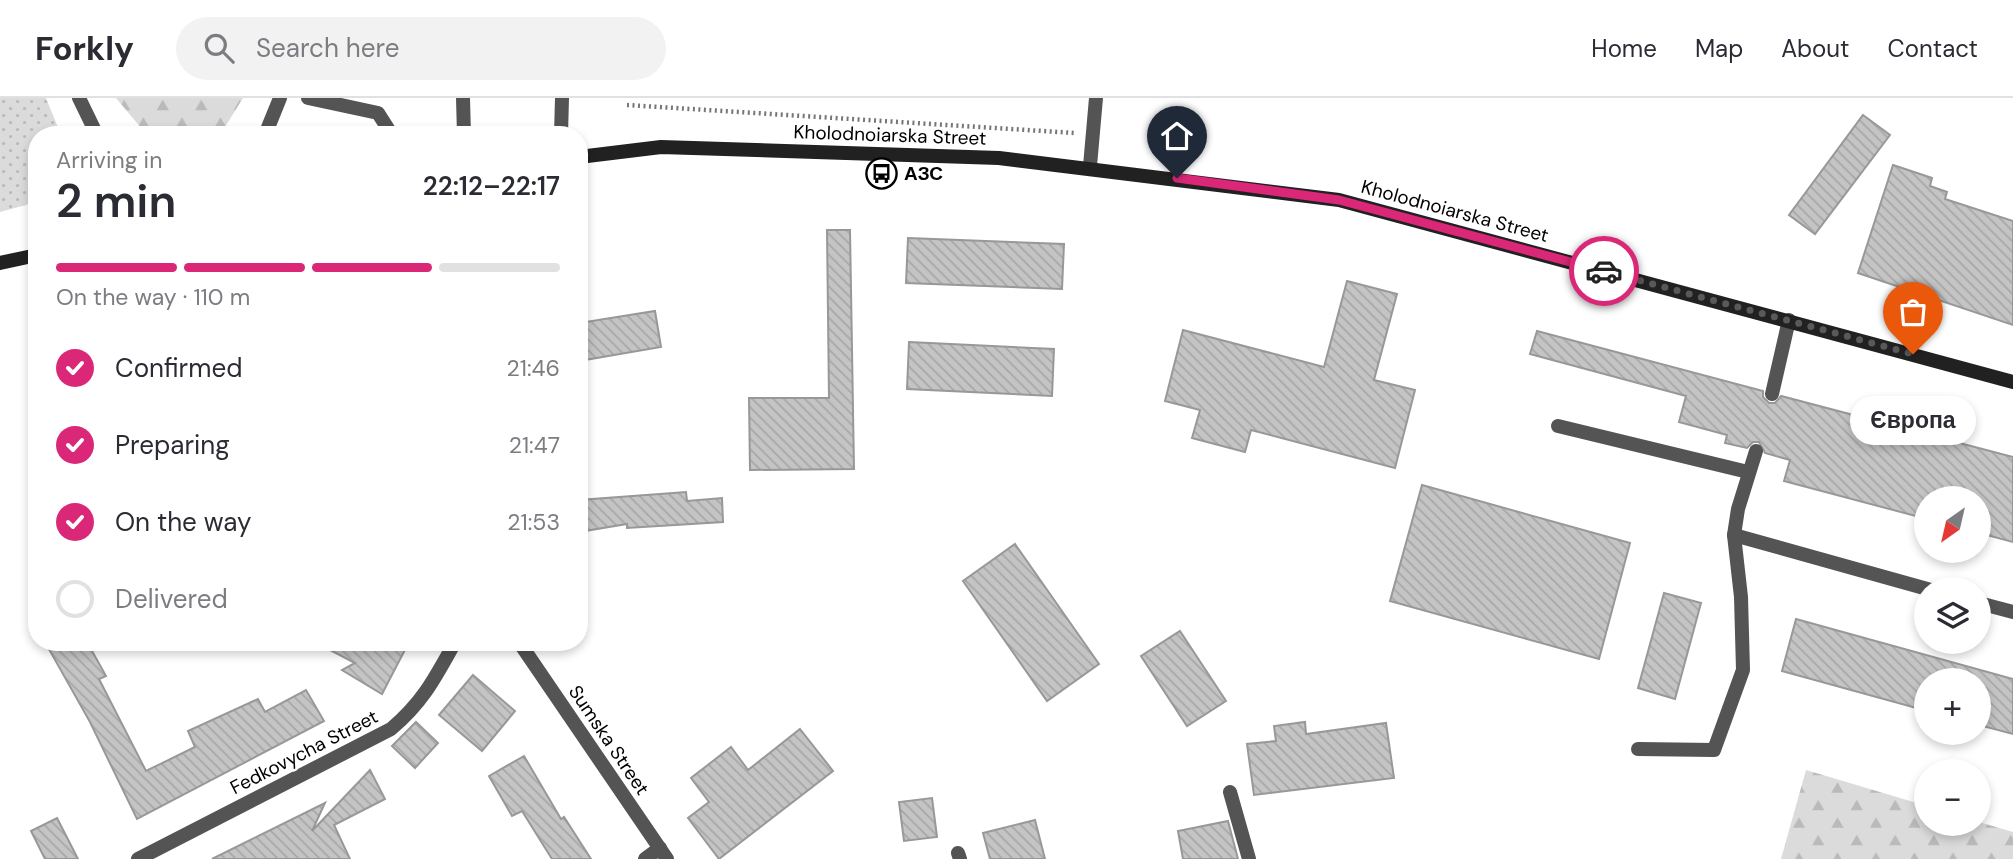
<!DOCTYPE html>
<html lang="en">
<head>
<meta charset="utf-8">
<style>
  body { margin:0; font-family:"DM Sans",sans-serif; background:#f2f2f3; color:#2b2b33; height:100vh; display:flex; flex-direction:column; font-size:26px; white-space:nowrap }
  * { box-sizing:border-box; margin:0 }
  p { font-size:23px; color:#7c7c81 }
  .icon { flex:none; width:38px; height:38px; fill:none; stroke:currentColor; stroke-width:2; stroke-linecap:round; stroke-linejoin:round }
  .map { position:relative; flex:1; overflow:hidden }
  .drawer { position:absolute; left:28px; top:28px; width:560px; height:525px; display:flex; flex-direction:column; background:#fff; border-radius:28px; box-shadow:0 4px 10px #0003 }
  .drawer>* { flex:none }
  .needle { width:46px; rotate:214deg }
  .controls { position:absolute; left:1914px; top:388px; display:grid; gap:14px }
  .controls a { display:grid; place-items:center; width:77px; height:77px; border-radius:50%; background:#fff; box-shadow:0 4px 10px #0003; font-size:35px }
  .pin { position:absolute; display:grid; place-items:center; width:60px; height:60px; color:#fff; margin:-72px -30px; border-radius:50% 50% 50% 0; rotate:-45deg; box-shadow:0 0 7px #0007 }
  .pin .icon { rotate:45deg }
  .courier { position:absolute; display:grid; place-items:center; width:70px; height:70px; margin:-35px; border:5px solid #db2777; border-radius:50%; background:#fff; color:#222; box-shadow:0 2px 9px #0007 }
  .bubble { position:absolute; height:49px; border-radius:24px; background:#fff; box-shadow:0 4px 10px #0003; font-size:23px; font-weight:600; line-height:49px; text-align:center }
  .summary em { font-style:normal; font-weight:600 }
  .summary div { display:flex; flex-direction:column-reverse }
  .summary { display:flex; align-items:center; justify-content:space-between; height:119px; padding:0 28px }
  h1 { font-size:46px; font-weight:600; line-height:52px }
  .bar { display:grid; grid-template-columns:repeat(4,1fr); gap:10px 7px; align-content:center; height:84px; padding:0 28px }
  .bar i { height:9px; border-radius:5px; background:#e1e1e2 }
  .bar .on { background:#db2777 }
  .bar p { grid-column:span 4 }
  ol { padding:0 28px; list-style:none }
  li { display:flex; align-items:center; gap:21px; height:77px }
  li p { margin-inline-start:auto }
  li .icon { padding:7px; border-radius:50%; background:#db2777; color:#fff; stroke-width:4 }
  li:last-child { color:#7c7c81 }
  li i { width:38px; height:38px; border:4px solid #e1e1e2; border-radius:50% }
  header { display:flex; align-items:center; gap:42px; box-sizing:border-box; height:98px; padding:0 35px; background:#fff; border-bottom:2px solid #e1e1e2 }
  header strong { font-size:33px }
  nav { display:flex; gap:38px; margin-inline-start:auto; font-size:24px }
  .search { width:490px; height:63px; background:#f2f2f3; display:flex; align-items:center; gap:18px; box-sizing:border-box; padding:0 24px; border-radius:38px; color:#7c7c81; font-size:26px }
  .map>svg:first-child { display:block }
</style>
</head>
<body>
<header>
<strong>Forkly</strong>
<div class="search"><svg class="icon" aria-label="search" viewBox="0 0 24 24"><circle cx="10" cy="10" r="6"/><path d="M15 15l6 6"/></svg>Search here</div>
<nav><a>Home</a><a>Map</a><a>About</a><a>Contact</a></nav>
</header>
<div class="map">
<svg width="2013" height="761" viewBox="0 0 2013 761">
  <defs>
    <pattern id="grass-dots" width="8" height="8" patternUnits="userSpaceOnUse" patternTransform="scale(1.75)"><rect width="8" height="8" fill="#dbdbdb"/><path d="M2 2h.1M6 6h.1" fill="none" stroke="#bababa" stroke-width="1.8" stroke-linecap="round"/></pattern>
    <pattern id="forest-firs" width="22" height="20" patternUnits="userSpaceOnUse" patternTransform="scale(1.75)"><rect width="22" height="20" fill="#dbdbdb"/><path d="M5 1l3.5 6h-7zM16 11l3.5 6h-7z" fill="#bababa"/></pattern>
    <pattern id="building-back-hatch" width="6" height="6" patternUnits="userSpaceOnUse" patternTransform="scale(1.75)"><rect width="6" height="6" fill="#c4c4c4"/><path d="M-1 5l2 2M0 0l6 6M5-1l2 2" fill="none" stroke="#a7a7a7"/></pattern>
  </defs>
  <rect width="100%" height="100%" fill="#fff"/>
  <polygon fill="url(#grass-dots)" points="0,0 46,0 61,37 37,37 37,104 0,114"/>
  <g fill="url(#forest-firs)">
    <polygon points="116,0 243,0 220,37 147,37"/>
    <polygon points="1806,672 1927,708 1927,726 1979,724 2013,734 2013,761 1781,761"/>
  </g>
  <g fill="url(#building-back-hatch)" stroke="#989898" stroke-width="2">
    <polygon points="1863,17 1890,37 1815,136 1789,117"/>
    <polygon points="1893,67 1932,80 1930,88 1947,94 1945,101 2013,123 2013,227 1858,175"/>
    <polygon points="827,132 850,132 854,371 750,372 749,300 829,300"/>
    <polygon points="908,140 1064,146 1062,191 906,185"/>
    <polygon points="1347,183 1397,196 1374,282 1415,292 1395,370 1251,332 1245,354 1192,340 1200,312 1165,303 1183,232 1324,269"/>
    <polygon points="655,213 661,249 579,263 579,225"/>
    <polygon points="1537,233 1763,293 1763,299 1769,305 1775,305 1781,298 2013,359 2013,444 1979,435 1979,401 1927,401 1927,421 1784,383 1790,362 1765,355 1759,344 1753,344 1747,350 1725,345 1727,337 1679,324 1686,298 1530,256"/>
    <polygon points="909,244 1054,251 1052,298 907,291"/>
    <polygon points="1422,387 1630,445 1599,561 1390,503"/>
    <polygon points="686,394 687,403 722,400 723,424 627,430 627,426 579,434 579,402"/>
    <polygon points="1015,446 1099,566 1047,603 963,483"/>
    <polygon points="1664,495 1701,505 1675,601 1638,590"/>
    <polygon points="1796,521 2013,581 2013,636 1979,627 1979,583 1927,583 1927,613 1782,573"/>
    <polygon points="1180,533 1226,603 1187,628 1141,558"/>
    <polygon points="45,544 87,544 106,578 99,581 146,673 195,649 188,633 258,601 265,614 306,592 324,623 137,721 90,624"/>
    <polygon points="315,544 409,544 382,596 342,572 355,565"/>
    <polygon points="473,577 515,613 482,653 439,617"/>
    <polygon points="416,624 438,645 415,670 392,648"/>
    <polygon points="1305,624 1306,636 1386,625 1394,680 1254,697 1247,646 1276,643 1274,628"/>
    <polygon points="800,631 833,673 719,761 688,720 709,704 691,680 731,649 748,672"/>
    <polygon points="524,658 561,721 564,719 591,761 552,761 522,713 512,718 489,678"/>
    <polygon points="370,672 385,701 334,727 350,761 212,761 325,705 312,733"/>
    <polygon points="932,700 937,739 904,743 899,704"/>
    <polygon points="57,720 78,761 45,761 31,733"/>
    <polygon points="1035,722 1045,761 990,761 983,735"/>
    <polygon points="1228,723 1238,761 1183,761 1178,733"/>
  </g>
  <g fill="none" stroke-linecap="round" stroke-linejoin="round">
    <polyline stroke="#767676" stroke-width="4.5" stroke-dasharray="2 3.5" stroke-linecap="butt" points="627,7 1075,35"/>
    <g stroke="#545454" stroke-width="14">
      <polyline points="308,0 378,15 392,37"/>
      <polyline points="463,0 464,37"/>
      <polyline points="265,37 280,0"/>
      <polyline points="561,37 562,0"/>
      <polyline points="1090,68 1096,0"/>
      <polyline points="1772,296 1789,222"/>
      <polyline points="1558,328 1748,374"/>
      <polyline points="1734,437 1931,492"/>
      <polyline points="1979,505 2013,514"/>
      <polyline points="1638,651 1714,652 1743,572 1741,499 1734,437 1738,411 1756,353"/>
      <polyline points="645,761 660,750"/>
    </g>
    <g stroke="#545454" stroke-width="14">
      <polyline points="519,544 667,761"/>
      <polyline points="1230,694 1249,761"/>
      <polyline points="958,755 960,761"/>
      <path d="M138,761L391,631C423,604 435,580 455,544"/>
    </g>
    <polyline stroke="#545454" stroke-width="14" points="79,0 97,37"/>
    <g stroke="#212121" stroke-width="14">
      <polyline points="579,59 661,49 999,60 1339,102 2013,284"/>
      <polyline points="0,165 37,157"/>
    </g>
  </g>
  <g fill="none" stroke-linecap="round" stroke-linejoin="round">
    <polyline stroke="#595959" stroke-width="7" stroke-dasharray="0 12.6" points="1604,173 1913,256"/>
    <polyline stroke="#db2777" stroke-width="9" points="1177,80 1339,102 1604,173"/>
  </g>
  <defs>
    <symbol id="bus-ring" viewBox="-11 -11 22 22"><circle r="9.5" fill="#fff" stroke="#000" stroke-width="1.5"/><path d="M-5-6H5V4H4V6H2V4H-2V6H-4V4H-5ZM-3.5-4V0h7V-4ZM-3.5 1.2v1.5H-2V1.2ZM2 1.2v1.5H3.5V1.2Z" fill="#000"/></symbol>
  </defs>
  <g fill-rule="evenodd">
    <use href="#bus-ring" x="864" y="58" width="35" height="35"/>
  </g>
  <g text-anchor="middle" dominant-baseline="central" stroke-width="5" stroke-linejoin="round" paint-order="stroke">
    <g font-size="19" fill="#000" stroke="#fff">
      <text transform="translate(890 37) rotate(2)">Kholodnoiarska Street</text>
      <text transform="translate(1455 113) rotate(15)">Kholodnoiarska Street</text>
      <text transform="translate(609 642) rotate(56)">Sumska Street</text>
      <text transform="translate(304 654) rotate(-27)">Fedkovycha Street</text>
    </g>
    <g font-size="19" font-weight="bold" fill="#000" stroke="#fff" text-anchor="start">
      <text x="904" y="75">АЗС</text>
    </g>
  </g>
</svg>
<div class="controls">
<a><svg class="needle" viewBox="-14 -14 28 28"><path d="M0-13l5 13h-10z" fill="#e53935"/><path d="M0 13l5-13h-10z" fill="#7c7c81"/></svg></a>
<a><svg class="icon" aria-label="layers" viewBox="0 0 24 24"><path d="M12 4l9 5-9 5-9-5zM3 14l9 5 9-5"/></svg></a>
<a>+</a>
<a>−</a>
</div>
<div class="pin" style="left:1913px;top:256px;background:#ea580c"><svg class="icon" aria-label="bag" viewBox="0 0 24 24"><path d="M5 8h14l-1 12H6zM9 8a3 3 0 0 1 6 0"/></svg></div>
<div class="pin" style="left:1177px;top:80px;background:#1f2937"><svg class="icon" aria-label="home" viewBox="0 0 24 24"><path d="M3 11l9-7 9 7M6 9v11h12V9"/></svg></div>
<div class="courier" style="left:1604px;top:173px"><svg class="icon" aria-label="car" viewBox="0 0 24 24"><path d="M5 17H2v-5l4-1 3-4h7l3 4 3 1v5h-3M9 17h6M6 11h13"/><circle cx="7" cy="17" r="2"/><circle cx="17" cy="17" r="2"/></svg></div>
<div class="bubble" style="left:1850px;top:298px;width:126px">Європа</div>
<section class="drawer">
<div class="summary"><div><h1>2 min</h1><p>Arriving in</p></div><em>22:12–22:17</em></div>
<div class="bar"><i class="on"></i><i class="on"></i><i class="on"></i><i></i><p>On the way · 110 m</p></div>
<ol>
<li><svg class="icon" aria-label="check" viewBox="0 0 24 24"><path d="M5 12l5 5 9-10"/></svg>Confirmed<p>21:46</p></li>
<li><svg class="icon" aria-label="check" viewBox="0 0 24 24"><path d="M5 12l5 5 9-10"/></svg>Preparing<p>21:47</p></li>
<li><svg class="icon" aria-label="check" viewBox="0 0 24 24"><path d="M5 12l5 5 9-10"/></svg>On the way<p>21:53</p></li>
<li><i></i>Delivered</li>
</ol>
</section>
</div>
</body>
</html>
